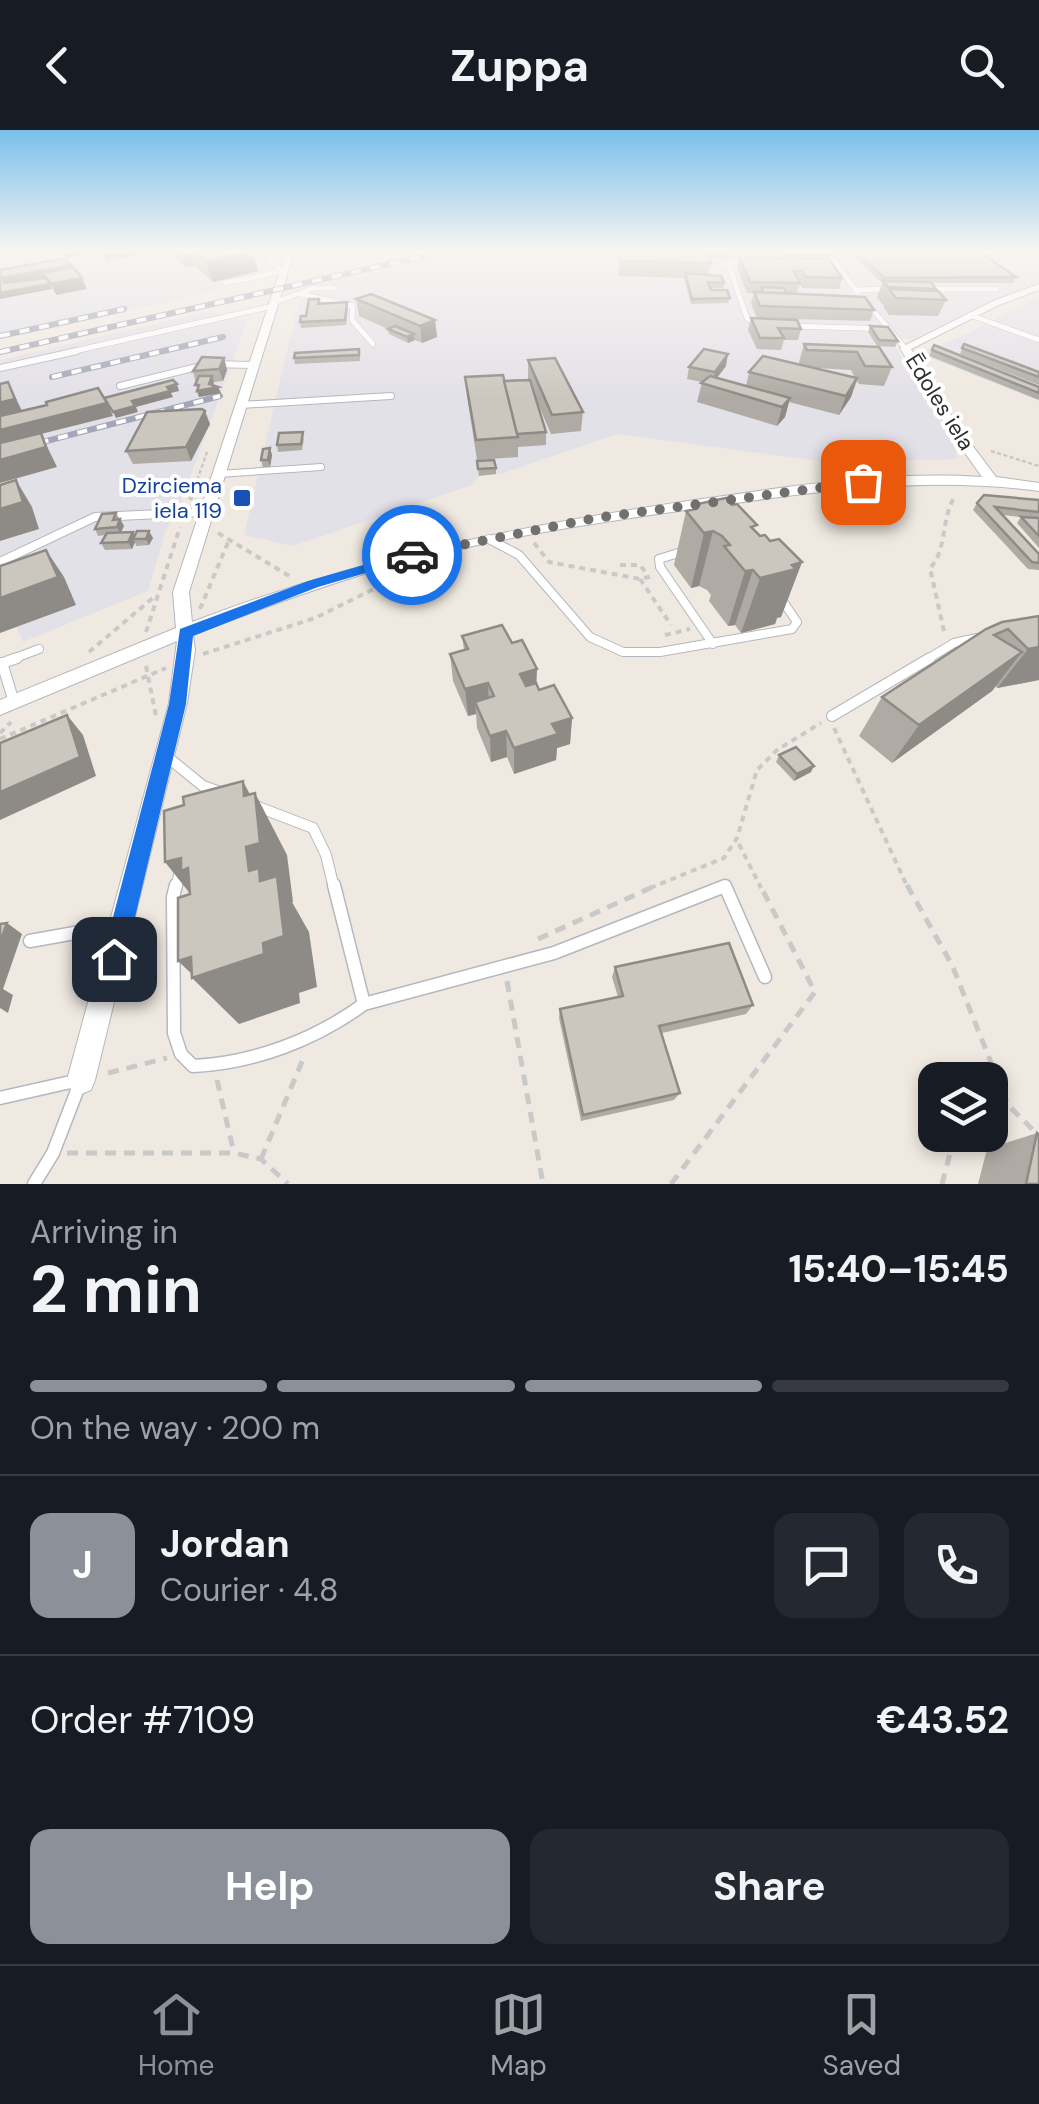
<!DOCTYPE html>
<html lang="en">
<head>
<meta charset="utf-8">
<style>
  body { margin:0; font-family:"DM Sans",sans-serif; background:#242831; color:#f1f3f6; height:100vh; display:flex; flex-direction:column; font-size:38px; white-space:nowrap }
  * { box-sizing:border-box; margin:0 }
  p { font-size:32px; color:#9ea1a6 }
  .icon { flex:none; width:55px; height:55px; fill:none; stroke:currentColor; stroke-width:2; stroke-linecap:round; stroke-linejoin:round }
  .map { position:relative; height:1054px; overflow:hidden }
  .sheet { display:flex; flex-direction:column; background:#171b24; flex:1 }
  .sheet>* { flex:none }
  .fabs { position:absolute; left:918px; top:932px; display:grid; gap:20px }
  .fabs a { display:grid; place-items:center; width:90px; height:90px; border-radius:20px; background:#171b24; box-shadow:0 5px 15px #0003; font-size:50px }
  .pin { position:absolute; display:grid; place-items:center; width:85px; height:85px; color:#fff; margin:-42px; border-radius:20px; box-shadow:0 5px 15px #0006 }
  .courier { position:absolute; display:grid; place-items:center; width:100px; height:100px; margin:-50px; border:8px solid #1a73e8; border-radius:50%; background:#fff; color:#222; box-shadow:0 2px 12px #0007 }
  .overview em { font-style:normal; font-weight:700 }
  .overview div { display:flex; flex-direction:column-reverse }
  .overview { display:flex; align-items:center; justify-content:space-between; height:170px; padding:0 30px }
  h1 { font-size:65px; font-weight:700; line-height:75px }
  .bar { display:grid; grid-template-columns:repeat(4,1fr); gap:15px 10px; align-content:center; height:120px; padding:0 30px }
  .bar i { height:12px; border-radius:8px; background:#363941 }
  .bar .active { background:#8c9099 }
  .bar p { grid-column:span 4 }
  .line { display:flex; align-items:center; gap:25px; padding:0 30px; border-top:2px solid #363941 }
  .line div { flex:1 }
  .round { display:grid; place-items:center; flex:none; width:105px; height:105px; border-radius:20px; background:#242831 }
  .primary-button { display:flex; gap:20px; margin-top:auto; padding:20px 30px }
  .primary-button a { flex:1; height:115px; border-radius:20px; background:#8c9099; color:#fff; font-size:40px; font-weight:700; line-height:115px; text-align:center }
  .primary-button a+a { background:#242831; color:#f1f3f6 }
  header { display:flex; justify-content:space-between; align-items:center; height:130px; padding:0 30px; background:#171b24; font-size:45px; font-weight:700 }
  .dock { display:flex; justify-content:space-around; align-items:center; height:140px; border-top:2px solid #363941; background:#171b24; font-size:28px; color:#9ea1a6 }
  .dock a { display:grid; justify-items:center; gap:5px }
  .dock .active { color:#8c9099 }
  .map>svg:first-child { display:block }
</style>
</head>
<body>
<header><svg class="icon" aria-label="back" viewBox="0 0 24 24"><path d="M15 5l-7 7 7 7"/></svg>Zuppa<svg class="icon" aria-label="search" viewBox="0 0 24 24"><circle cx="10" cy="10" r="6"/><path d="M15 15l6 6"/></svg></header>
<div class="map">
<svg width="1039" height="1054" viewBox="0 0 1039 1054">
  <rect width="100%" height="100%" fill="#efe9e1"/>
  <g fill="#e3e1e8">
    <polygon points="43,120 259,120 246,124 268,142 228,155 229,158 0,209 0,128"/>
    <polygon points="474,120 1039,120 1039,154 980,175 912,210 888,204 956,319 957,329 834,333 617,304 501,344 479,346 472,355 293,416 244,405 299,170 324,159 322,154"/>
    <polygon points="1039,166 1039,271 918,223 971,202"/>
    <polygon points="212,181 225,189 248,189 181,372 165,403 148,461 23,512 17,497 0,503 0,230"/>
  </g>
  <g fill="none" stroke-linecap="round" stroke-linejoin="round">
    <defs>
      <g id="lane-far4">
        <polyline points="826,120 858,163"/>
        <polyline points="747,133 728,133 747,188 761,195"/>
        <polyline points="281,140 269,129 272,124 290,121"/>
        <polyline points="225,153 284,141"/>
        <polyline points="928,159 996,159"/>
        <polyline points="856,160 888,159"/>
        <polyline points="300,164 353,176 352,190 373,214"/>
        <polyline points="273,173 314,158 334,158"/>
        <polyline points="868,174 905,218"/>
        <polyline points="970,185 1039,210"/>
        <polyline points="792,196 890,199"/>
        <polyline points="66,223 273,176"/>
      </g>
      <g id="lane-far3">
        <polyline points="0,238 77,221"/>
        <polyline points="120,256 209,234 253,235"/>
        <polyline points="241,275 391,266"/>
        <polyline points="219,344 321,337"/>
      </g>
      <g id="lane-far2">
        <polyline points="489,409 519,425 590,507 623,522 660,522 792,499 797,492 780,467"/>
        <polyline points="688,420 659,429 660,437 713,514"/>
        <polyline points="0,432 95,387 206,382"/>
        <polyline points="10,530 39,519"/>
        <polyline points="926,530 954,513 977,508"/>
      </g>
      <g id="lane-far1">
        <polyline points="2,533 14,572"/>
        <polyline points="0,534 17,528"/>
        <polyline points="832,586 930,528"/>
        <polyline points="165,625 203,656 220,662"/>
        <polyline points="253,675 313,698 326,725 334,758"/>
        <polyline points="176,758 180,741"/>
        <polyline points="721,758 726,758"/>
      </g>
      <g id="lane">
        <path d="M176,755L173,767L174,903L181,924L193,936C254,933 315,910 364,874"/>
        <polyline points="334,755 364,874 554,823 725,756 765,847"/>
        <polyline points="30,811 119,795"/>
        <polyline points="0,968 75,951"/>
        <polyline points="34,1054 53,1023 80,953"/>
      </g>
      <path id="street" d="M287,120H295L189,462L192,492C363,426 528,394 709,368C799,355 890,341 982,347L946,296L900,218L993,171L1039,154V160L999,175L911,219L957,295L996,347L1039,353V361C927,346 818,361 707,377C607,391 506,406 409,431C335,451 264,477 193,505L195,520L187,573L95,950L91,960L81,964L71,960L67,950L169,573L177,511L0,585V570L176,498L173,462Z"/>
    </defs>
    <use href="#lane-far4" stroke="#b4b7c1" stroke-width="6"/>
    <use href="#lane-far3" stroke="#b4b7c1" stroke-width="8"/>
    <use href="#lane-far2" stroke="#b4b7c1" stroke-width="10"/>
    <use href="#lane-far1" stroke="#b4b7c1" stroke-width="12"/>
    <use href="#lane" stroke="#b4b7c1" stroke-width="15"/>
    <use href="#street" stroke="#b4b7c1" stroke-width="2"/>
    <g stroke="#c9c9c9" stroke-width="2.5" stroke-dasharray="4 2.5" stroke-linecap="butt">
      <polyline points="337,145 448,120"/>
      <polyline points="991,321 1039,336"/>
      <polyline points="195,356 207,322"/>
    </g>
    <g stroke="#c9c9c9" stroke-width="4" stroke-dasharray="6 5" stroke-linecap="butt">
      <polyline points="190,370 196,354"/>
      <polyline points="218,403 291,447"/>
      <polyline points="534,413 549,432 640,449 653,446"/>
      <polyline points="620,435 640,435 646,443"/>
      <polyline points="640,449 671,495"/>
      <polyline points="200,479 229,410"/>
      <path d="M944,501L930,438C948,420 940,387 956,365"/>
      <polyline points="146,502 180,397"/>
      <polyline points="665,505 690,499"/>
      <polyline points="89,522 154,467"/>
      <polyline points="203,524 315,488 384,454 441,435"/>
      <polyline points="146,536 156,586"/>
      <polyline points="834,598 908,758"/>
      <polyline points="0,603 11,592"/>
      <polyline points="0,609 166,538"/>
      <polyline points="739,714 761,758"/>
      <polyline points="650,758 724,728 737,708 757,640 777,620 821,593"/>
    </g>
    <g stroke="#c9c9c9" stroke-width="5" stroke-dasharray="11 8" stroke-linecap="butt">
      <polyline points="907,755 952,835 1008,975 1039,1006"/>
      <polyline points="538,809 657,755"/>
      <polyline points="507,851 543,1054"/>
      <polyline points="108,943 167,928"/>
      <polyline points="217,950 234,1023"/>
      <polyline points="990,982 1008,975"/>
      <polyline points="67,1023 234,1023 261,1029 288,1054"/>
      <polyline points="261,1029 304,927"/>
      <polyline points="671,1054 815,862 760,755"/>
      <polyline points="942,1054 955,1005"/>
    </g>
    <use href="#lane-far4" stroke="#fff" stroke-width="5"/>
    <use href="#lane-far3" stroke="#fff" stroke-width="6"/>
    <use href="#lane-far2" stroke="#fff" stroke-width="8"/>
    <use href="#lane-far1" stroke="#fff" stroke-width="10"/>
    <use href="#lane" stroke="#fff" stroke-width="12"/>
    <use href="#street" fill="#fff" fill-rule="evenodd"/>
    <defs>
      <g id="rail">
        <polyline points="0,206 124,179"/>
        <polyline points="0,222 451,120"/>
        <polyline points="52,247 223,207"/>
        <polyline points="0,323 220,266"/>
      </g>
    </defs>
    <use href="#rail" stroke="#a3a6b8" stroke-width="6"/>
    <use href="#rail" stroke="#fff" stroke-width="4" stroke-dasharray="10" stroke-linecap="butt"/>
  </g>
  <g fill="#afaba4" fill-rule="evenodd">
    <polygon points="173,120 252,120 258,141 213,152 194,135 185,137 176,130"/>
    <polygon points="619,120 731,124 730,129 709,128 711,133 708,145 724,153 723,158 710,158 711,160 730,168 728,173 691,174 684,148 619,146"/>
    <polygon points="742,120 826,120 830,125 828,129 842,148 839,159 802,158 800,154 797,163 874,180 870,191 757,188 751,173 754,163 747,163 737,138 739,127 786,128 782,122 742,123"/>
    <polygon points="847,120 977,120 1016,147 1013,153 931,153 936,159 936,161 946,170 938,186 889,185 883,176 884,174 882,174 877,167 882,153"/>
    <polygon points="319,169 320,174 347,172 348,178 346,195 301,198 300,192"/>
    <polygon points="356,169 435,190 437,207 422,213 415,210 408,213 389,204 388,199 359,186"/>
    <polygon points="751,188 801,199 798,210 784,210 781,220 757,219 748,200"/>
    <polygon points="870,196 898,211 895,217 877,216 868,202"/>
    <path d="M804,214L879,217L892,237L884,256L859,254L857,251L851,267L839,285L789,272L785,287L777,296L697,272L702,252L687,249L689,237L726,236L717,248L746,256L749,242L800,235L799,232ZM816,238L851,240L855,248Z"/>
    <polygon points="964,214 1039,242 1039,255 960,224"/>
    <polygon points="934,215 1039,257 1039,270 929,226"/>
    <polygon points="360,225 360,231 295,234 294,228"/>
    <polygon points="224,228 227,240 223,251 214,252 213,255 218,257 221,263 199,267 193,241"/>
    <polygon points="528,230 583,282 581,301 551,304 535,267 546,302 546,315 518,317 518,327 477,330 467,266 465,247 504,251 528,250"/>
    <polygon points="210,294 191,331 133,334 126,321"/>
    <polygon points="304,308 302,320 278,322 277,315"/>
    <polygon points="270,318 272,325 270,337 263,337 261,330"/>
    <polygon points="478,338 496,338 496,344 479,346"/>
    <polygon points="1039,370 1039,418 1017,393 1021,387 1002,385 1039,424 1039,440 1028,439 973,380 977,373"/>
    <polygon points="693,375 755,402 760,406 802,432 781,487 777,488 775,494 741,503 735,495 728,496 709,471 711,465 707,460 699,456 691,458 674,435 686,381 692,380"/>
    <polygon points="116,383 124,396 121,402 153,408 149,415 136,416 135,412 132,419 105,420 101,413 105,405 98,406 95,399"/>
    <polygon points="1039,486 1039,550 997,558 996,556 992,561 892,633 859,606 882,567 986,499"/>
    <polygon points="462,506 512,513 539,560 572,588 570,614 557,618 556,630 514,644 507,627 491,632 477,598 476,584 468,586 453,551 450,524 464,520"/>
    <polygon points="779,625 811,642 794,651 776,632"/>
    <polygon points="615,837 753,875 746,884 662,903 680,963 674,970 581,991 559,888 560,879 618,867 612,847"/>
    <polygon points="1037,1003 1039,1054 978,1054 987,1019"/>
  </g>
  <g fill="#8e8b86">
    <polygon points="81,120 83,125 65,129 63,124"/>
    <polygon points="107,120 160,120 160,121 106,131 102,121"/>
    <polygon points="180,120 189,120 194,135 185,137"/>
    <polygon points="253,121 258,141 213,152 207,132"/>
    <polygon points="71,135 75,145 43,143 47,151 8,159 2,148"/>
    <polygon points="82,148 87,159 56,165 51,154"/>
    <polygon points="50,154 52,159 0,169 0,163"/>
    <polygon points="435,190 437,207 422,213 420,196"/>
    <polygon points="414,204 415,210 408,213 407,207"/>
    <polygon points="728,224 726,236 712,254 715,242"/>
    <polygon points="224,228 227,240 223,251 219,239"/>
    <polygon points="212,246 214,252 212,258 218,257 221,263 199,267 197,261 209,254"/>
    <polygon points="857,248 851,267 839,285 846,266"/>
    <polygon points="8,252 22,281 0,295 0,280"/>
    <polygon points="177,254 179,261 171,263 173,267 136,277 138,282 116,288 113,282 132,271"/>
    <polygon points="790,268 785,287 777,296 782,277"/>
    <polygon points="107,273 113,286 41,304 57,337 0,353 0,300"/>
    <polygon points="205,281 210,294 191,331 186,317"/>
    <polygon points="270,318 272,325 270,337 268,330"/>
    <polygon points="16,350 32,377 39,399 0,411 0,379"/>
    <polygon points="120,389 124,396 120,404 117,397"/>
    <polygon points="149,401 153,408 149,415 146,409"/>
    <polygon points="713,401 699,456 691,458 704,403"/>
    <polygon points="133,402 137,408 133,409 135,412 132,419 128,412"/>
    <polygon points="46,420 64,447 76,475 0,503 0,468"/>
    <polygon points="802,432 781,487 777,488 775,494 741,503 760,448"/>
    <polygon points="753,440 735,495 728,496 745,441"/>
    <polygon points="1039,517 1039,550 997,558 1028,519"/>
    <polygon points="1022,522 992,561 892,633 919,595"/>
    <polygon points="537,539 536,566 520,571 520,544"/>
    <polygon points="488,553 489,580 475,572 476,584 468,586 465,559"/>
    <polygon points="67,585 83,605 96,646 0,690 0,662"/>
    <polygon points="572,588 570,614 557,618 556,630 514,644 514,618 552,594"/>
    <polygon points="506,601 507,627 491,632 490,606"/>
    <polygon points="814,636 811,642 794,651 797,644"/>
    <polygon points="243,651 256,676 255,663 287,725 293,772 292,772 309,802 317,857 299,863 300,873 239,894 192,848 195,847 178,831 249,741 246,717"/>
    <polygon points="181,728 232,795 211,790 165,732"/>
    <polygon points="7,793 22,804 3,859 13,865 8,883 0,878 0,812"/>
  </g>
  <g fill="#cbc7bf" stroke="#8e8b86" stroke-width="2.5">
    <polygon points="60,120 81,120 63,124"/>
    <polygon points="193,120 252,120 253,121 207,132"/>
    <polygon points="620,120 706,120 711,133 620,131"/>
    <polygon points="706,120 728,120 731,124 707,123"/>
    <polygon points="785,120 826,120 830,125 788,124"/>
    <polygon points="854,120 977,120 1016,147 884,148"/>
    <polygon points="739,127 829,129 842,148 805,147 802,141 794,141 800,153 750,152"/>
    <polygon points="65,128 71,135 2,148 0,144 0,140"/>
    <polygon points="73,137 82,148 51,154 43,143"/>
    <polygon points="685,143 721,146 724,153 708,152 711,160 727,160 730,168 692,169"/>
    <polygon points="0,146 5,153 46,148 50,154 0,163"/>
    <polygon points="883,151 931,152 936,159 888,157"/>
    <polygon points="761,157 784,158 787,164 764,163"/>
    <polygon points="889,159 938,161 946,170 896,168"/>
    <polygon points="754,162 865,167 874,180 760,176"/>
    <polygon points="371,164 435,190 420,196 356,169"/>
    <polygon points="309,169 319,169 318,174 347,172 345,190 300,192 301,186 306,186"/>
    <polygon points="751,188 797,190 801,199 778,198 784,208 760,208"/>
    <polygon points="395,196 414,204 407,207 388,199"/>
    <polygon points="870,196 888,197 898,211 879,210"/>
    <polygon points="804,214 879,217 892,237 865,236 857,222 807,220"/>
    <polygon points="964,214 1039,242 1039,247 962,218"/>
    <polygon points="934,215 1039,257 1039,263 932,220"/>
    <polygon points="359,219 359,225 294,228 295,223"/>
    <polygon points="704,219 728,224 715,242 689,237"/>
    <polygon points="763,226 857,248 846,266 749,242"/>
    <polygon points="202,227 224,228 219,239 193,241"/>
    <polygon points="555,228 583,282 552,285 528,230"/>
    <polygon points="503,245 518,307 476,310 465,247"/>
    <polygon points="199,246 212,246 209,254 218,257 197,261 199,255 195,255"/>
    <polygon points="710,246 790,268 782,277 701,253"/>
    <polygon points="173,250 177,254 167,257 170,261 132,271 135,276 113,282 104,268"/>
    <polygon points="530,250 546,302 517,304 504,251"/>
    <polygon points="8,252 15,269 2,272 0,280 0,254"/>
    <polygon points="98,258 107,273 0,300 0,286 47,275 46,272"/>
    <polygon points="202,279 205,281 186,317 126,321 147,282"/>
    <polygon points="303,302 301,314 277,315 279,303"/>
    <polygon points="41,303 46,317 0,330 0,313"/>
    <polygon points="270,318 268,330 261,330 263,319"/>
    <polygon points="494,330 496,338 478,339 477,331"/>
    <polygon points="16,350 23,372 0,379 0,355"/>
    <polygon points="984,365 1039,370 1039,382 995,377 1039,424 1039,433 1032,432 977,373"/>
    <polygon points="726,368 732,375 737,374 757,395 751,397 760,406 765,405 770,411 779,409 802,432 792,435 796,439 760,448 753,440 745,441 724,416 730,415 722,406 713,401 704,403 686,381 696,379 693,375"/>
    <polygon points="116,383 113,390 120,389 117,397 95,399 102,384"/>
    <polygon points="1021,387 1039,388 1039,406"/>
    <polygon points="137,401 149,401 146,409 133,409"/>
    <polygon points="133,402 128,412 101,413 107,403"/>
    <polygon points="46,420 58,447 0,468 0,436"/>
    <polygon points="1039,486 1039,517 1028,519 1008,499 994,505 1022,522 919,595 882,567 986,499 1002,492"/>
    <polygon points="502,495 512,513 522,510 537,539 520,544 526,556 536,553 539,560 554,555 572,588 552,594 558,604 514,618 506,601 490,606 475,572 494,566 488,553 465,559 450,524 468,519 462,506"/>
    <polygon points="67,585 80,627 0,662 0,613"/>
    <polygon points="796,617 814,636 797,644 779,625"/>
    <polygon points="243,651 244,666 255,663 260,713 246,717 249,741 259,738 260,751 277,746 284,806 263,813 264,824 192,848 191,827 178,831 178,768 190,764 188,738 181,741 181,728 165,732 164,681 184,675 183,667"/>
    <polygon points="7,793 0,812 0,794"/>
    <polygon points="729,813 753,875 659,896 680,963 583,985 560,879 623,866 615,837"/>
    <polygon points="1037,1003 1039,1005 1039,1054 1026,1054"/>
  </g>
  <linearGradient id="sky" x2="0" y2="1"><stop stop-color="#7abfeb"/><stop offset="0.45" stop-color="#f8f5f2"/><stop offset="1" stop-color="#f8f5f2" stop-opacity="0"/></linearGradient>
  <rect width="1039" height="268" fill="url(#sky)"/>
  <polygon fill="#1a73e8" points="412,421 419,425 417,428 318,457 193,506 186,574 125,829 122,837 114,840 105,837 102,829 169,574 180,499 308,451"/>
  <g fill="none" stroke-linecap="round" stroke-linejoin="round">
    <polyline stroke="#726f6d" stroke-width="10" stroke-dasharray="0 18" points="412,425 596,388 863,352"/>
  </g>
  <rect fill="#1a4fb4" stroke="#fff" stroke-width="4" x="232" y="358" width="20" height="20" rx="5"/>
  <g text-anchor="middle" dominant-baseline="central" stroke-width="8" stroke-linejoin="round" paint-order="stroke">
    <g font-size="22" fill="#2e2e2e" stroke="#fff">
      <text transform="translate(940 272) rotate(58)">Ēdoles iela</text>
    </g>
    <g font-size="22" fill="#164399" stroke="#fff" text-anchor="end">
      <text x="222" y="355">Dzirciema<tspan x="222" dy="25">iela 119</tspan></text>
    </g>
  </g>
</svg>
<div class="fabs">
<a><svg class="icon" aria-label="layers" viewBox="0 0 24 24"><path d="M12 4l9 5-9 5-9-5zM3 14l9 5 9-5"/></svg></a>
</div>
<div class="pin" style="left:863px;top:352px;background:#ea580c"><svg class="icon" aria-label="bag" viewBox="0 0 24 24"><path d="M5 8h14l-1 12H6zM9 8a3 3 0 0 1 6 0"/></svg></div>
<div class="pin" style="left:114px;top:829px;background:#1f2937"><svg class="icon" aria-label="home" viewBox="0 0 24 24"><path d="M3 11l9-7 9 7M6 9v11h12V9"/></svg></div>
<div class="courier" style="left:412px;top:425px"><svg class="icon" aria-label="car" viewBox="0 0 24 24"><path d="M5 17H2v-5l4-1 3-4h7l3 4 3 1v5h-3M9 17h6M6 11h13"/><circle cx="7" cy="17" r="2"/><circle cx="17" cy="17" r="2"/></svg></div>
</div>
<section class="sheet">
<div class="overview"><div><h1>2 min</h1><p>Arriving in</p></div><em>15:40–15:45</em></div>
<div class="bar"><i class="active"></i><i class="active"></i><i class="active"></i><i></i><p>On the way · 200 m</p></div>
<div class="line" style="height:180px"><b class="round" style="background:#8c9099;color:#fff">J</b><div><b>Jordan</b><p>Courier · 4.8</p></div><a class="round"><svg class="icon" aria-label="chat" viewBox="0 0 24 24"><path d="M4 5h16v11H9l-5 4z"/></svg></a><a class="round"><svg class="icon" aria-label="phone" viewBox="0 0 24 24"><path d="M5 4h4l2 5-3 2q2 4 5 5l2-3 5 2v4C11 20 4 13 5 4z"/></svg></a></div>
<div class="line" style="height:130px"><div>Order #7109</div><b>€43.52</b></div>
<div class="primary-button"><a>Help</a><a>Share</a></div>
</section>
<nav class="dock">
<a class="active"><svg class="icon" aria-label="home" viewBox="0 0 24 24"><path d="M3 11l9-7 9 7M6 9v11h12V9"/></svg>Home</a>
<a><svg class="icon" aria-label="map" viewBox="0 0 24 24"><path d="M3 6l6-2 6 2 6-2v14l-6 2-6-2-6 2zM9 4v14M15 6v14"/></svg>Map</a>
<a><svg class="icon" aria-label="saved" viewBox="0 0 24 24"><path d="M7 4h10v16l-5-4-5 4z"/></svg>Saved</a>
</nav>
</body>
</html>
